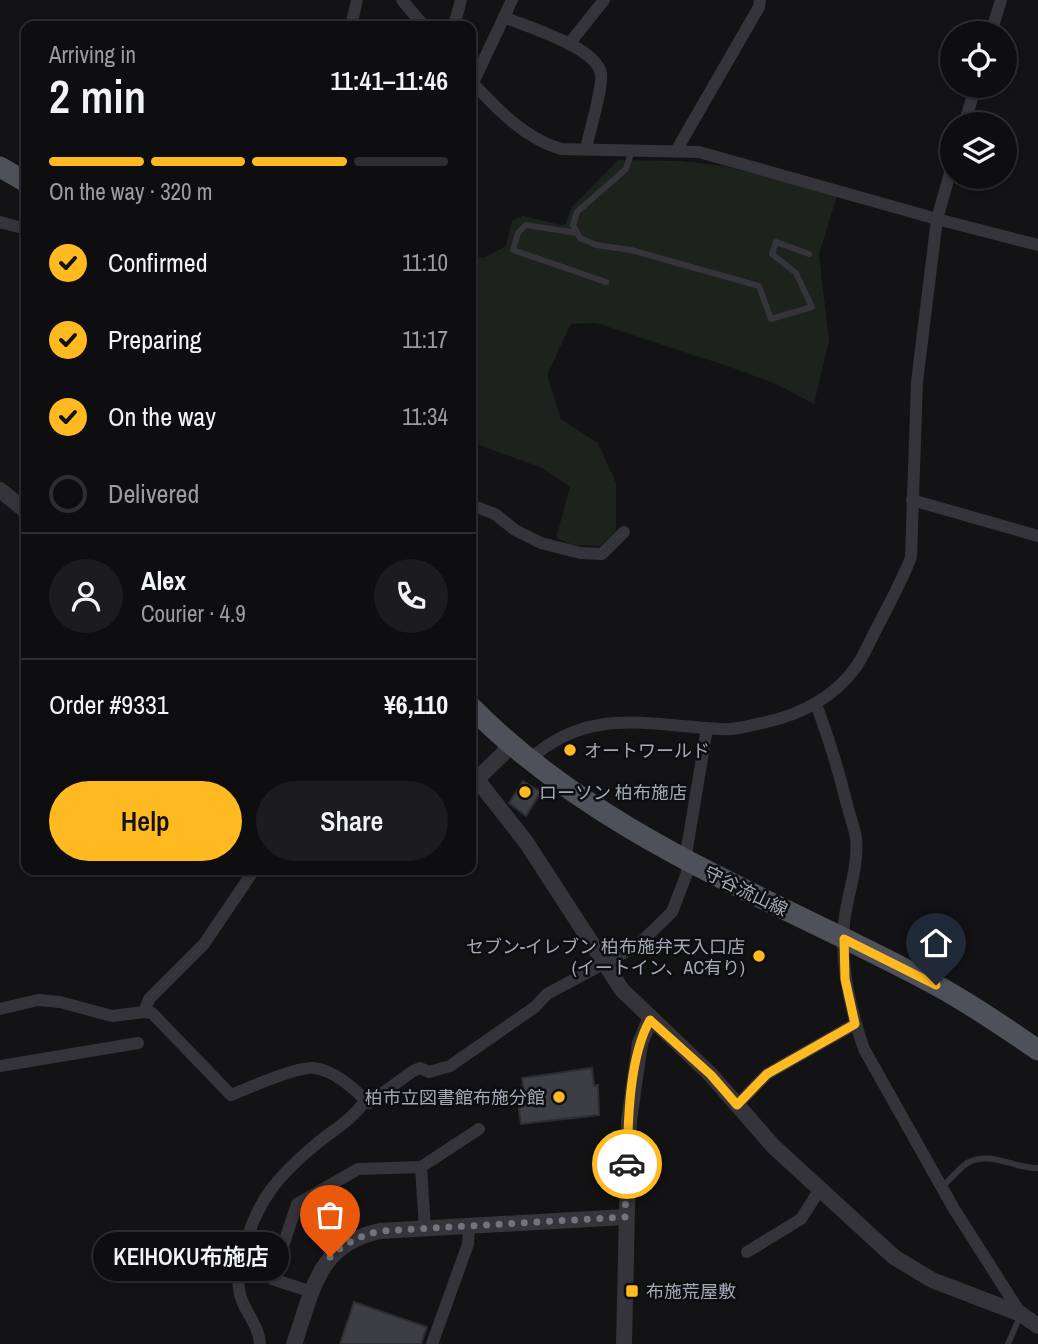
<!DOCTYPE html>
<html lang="en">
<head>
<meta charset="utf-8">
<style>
  body { margin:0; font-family:"Archivo Narrow","Noto Sans JP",sans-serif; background:#1c1c1e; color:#f1f3f6; height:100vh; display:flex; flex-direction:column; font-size:26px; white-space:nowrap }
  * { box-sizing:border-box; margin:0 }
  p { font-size:23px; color:#9b9c9f }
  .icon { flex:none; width:38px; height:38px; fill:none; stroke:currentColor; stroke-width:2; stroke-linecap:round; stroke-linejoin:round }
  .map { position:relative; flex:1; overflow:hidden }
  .details { position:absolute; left:21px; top:21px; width:455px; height:854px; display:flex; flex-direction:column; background:#0e0e10; border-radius:14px; box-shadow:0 2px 5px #0004,0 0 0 2px #2e2e30 }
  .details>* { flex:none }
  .controls { position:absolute; left:940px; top:21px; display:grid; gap:14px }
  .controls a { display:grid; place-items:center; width:77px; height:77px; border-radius:50%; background:#0e0e10; box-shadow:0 2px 5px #0004,0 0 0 2px #2e2e30; font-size:35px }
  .pin { position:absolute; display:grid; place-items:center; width:60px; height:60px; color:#fff; margin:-72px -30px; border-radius:50% 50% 50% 0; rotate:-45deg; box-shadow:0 0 7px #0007 }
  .pin .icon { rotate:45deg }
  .courier { position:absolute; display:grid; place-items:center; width:70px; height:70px; margin:-35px; border:5px solid #ffba21; border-radius:50%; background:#fff; color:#222; box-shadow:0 2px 9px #0007 }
  .bubble { position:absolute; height:49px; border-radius:24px; background:#0e0e10; box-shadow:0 2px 5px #0004,0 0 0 2px #2e2e30; font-size:23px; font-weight:600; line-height:49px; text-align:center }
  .summary em { font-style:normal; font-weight:600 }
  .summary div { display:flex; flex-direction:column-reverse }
  .summary { display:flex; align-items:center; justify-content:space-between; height:119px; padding:0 28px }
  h1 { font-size:46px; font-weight:600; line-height:52px }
  .bar { display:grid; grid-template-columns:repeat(4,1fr); gap:10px 7px; align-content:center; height:84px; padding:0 28px }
  .bar i { height:9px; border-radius:5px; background:#2e2e30 }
  .bar .current { background:#ffba21 }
  .bar p { grid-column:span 4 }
  .line { display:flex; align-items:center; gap:18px; padding:0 28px; border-top:2px solid #2e2e30 }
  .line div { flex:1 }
  .round { display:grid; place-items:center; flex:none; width:74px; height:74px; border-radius:37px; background:#1c1c1e }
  ol { padding:0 28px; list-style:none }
  li { display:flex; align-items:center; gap:21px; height:77px }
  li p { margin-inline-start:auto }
  li .icon { padding:7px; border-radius:50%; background:#ffba21; color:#111; stroke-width:4 }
  li:last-child { color:#9b9c9f }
  li i { width:38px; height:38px; border:4px solid #2e2e30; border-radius:50% }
  .button { display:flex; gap:14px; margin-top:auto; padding:14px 28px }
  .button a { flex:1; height:80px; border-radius:42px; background:#ffba21; color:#111; font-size:28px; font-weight:600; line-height:80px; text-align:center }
  .button a+a { background:#1c1c1e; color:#f1f3f6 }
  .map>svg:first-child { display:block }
</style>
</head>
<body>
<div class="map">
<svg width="1038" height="1344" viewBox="0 0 1038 1344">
  <rect width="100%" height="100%" fill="#131315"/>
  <polygon fill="#1b231c" points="618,160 681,161 724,166 837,196 819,254 829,341 814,404 776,384 730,367 596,323 571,324 547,375 561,419 598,443 616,483 616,531 601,546 573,545 556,538 570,487 542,468 471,442 471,255 484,258 506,246 512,221 523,216 561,225 566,224 572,207"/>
  <g fill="#3c3e43" stroke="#2d2d31" stroke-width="2">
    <polygon points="523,781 541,792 526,816 509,803"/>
    <polygon points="592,1068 594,1086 598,1085 599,1115 521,1124 518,1103 525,1102 522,1078"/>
    <polygon points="354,1302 427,1327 421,1344 340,1344"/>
  </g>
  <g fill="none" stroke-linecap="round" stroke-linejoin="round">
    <g stroke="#34343a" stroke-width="6">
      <polyline points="632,150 626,169 577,212 573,225 580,238 596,245 631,250 759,286 771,319 812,307 796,273 772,254 776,242 809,254"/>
      <polyline points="577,233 526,225 518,233 513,250 606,282"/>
      <polyline points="24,802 26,801"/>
      <path d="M943,1186C950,1179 959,1169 967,1163C991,1150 1014,1169 1038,1168"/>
      <polyline points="1008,1344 1021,1314"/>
    </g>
    <g stroke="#34343a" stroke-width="12">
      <polyline points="402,0 424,26"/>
      <path d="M504,17C527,27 597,47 601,74C603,88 589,133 586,149"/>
      <polyline points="351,26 357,0"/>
      <polyline points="454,26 461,0"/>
      <polyline points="991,33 1001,0"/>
      <polyline points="569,44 604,0"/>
      <path d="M471,81C496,108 524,138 561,149L699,152L937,219L952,166"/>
      <polyline points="473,83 512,0"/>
      <polyline points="964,124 976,86"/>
      <polyline points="676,151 759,7 760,0"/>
      <polyline points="0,222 26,229"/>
      <polyline points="912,500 1038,536"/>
      <polyline points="471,505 495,514 515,530 541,543 580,553 602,554 624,532"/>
      <path d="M816,704C828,736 838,768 846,801C849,813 854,826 856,838C859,866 847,895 844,923C840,966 850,1009 864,1049L954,1209L1021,1314"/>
      <path d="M528,761C587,706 648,725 720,729C733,730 745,727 757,724C795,717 832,700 856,667C865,654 871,638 879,624C890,602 902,581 911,557L917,382L937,219L1038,245"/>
      <polyline points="0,1009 38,1000 60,1002 112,1016 144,1012 149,999 204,944 254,870"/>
      <path d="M144,1012L152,1013L231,1095C249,1088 297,1066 314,1068C336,1071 354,1089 369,1103L413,1071L420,1068L429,1072L450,1066L535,1007L547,994L637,946L672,912L687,873V848L707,728"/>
      <polyline points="0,1066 138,1043"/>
      <polyline points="737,1105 767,1074 855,1024"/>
      <polyline points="421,1167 479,1129"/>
      <polyline points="747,1252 801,1219 820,1189"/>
      <polyline points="312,1292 272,1279 297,1204 358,1169 421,1167 425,1229"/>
      <path d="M260,1344C259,1323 241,1309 239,1289C237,1275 242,1260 245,1246C257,1201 278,1176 314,1146C334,1129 350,1122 366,1100"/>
      <polyline points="432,1344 468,1244 469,1226"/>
    </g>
    <g stroke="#34343a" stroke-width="16">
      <polyline points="0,490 26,511"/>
      <polyline points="471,772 526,842 622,990 711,1075 773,1146 894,1257 932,1280 1021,1314 1038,1326"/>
      <polyline points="477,779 511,746"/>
      <path d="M294,1344C313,1291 317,1244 380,1231L625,1217"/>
      <polyline points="624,1344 629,1121 640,1043 650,1020"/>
    </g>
    <g stroke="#4f515a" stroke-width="21">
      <polyline points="0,167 26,182"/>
      <path d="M471,707C602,839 774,898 934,984C970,1003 1004,1027 1038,1050"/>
    </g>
  </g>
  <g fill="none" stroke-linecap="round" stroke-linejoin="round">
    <path stroke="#71747e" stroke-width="7" stroke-dasharray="0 12.6" d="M330,1257C345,1243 359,1236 380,1231L625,1217L627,1164"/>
    <path stroke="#ffba21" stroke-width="9" d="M627,1164C628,1121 629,1057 650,1020L711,1075L737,1105L767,1074L855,1024L845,979L844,939L936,985"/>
  </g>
  <g fill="#ffba21" stroke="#0e0e10" stroke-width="2.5">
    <circle cx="570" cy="750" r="7"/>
    <circle cx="525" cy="792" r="7"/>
    <circle cx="759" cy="956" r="7"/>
    <circle cx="559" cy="1097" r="7"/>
    <rect x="625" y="1284" width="14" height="14" rx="3.5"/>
  </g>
  <g text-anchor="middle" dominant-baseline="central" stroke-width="5" stroke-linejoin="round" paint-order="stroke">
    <g font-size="18" fill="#a3a9b7" stroke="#0e0e10" text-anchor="start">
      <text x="584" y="750">オートワールド</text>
      <text x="539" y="792">ローソン 柏布施店</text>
      <text x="745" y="946" text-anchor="end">セブン-イレブン 柏布施弁天入口店<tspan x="745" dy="21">(イートイン、AC有り)</tspan></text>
      <text x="545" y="1097" text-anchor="end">柏市立図書館布施分館</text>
      <text x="646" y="1291">布施荒屋敷</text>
    </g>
    <g font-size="18" fill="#a3a9b7" stroke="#0e0e10">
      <text transform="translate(746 891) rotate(26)">守谷流山線</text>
    </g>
  </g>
</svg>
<div class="controls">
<a><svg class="icon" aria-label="locate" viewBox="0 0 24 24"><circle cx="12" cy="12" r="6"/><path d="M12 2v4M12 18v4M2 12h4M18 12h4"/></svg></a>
<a><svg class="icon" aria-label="layers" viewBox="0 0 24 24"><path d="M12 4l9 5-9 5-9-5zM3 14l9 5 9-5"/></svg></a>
</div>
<div class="pin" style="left:330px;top:1257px;background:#ea580c"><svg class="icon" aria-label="bag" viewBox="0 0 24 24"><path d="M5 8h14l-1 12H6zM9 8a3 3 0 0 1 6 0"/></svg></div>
<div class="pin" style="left:936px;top:985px;background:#1f2937"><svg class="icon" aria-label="home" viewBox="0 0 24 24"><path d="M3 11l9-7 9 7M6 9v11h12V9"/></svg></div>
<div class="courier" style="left:627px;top:1164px"><svg class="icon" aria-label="car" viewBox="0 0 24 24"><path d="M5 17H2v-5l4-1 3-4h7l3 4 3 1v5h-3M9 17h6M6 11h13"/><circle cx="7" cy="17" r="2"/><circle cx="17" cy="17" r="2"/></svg></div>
<div class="bubble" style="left:93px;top:1232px;width:196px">KEIHOKU布施店</div>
<section class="details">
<div class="summary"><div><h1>2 min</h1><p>Arriving in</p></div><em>11:41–11:46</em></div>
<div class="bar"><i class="current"></i><i class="current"></i><i class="current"></i><i></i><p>On the way · 320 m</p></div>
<ol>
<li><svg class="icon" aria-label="check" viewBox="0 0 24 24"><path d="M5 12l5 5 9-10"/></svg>Confirmed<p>11:10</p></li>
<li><svg class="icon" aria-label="check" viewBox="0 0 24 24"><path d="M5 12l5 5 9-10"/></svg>Preparing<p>11:17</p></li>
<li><svg class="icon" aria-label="check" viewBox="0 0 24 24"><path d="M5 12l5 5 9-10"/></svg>On the way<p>11:34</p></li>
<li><i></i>Delivered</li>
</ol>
<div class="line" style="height:126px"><a class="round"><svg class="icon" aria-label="person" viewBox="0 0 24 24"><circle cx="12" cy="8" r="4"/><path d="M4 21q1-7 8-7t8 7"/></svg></a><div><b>Alex</b><p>Courier · 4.9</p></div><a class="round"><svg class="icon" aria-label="phone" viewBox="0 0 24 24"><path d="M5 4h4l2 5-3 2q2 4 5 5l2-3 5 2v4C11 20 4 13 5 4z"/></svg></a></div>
<div class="line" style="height:91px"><div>Order #9331</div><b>¥6,110</b></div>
<div class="button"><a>Help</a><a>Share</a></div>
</section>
</div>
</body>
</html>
